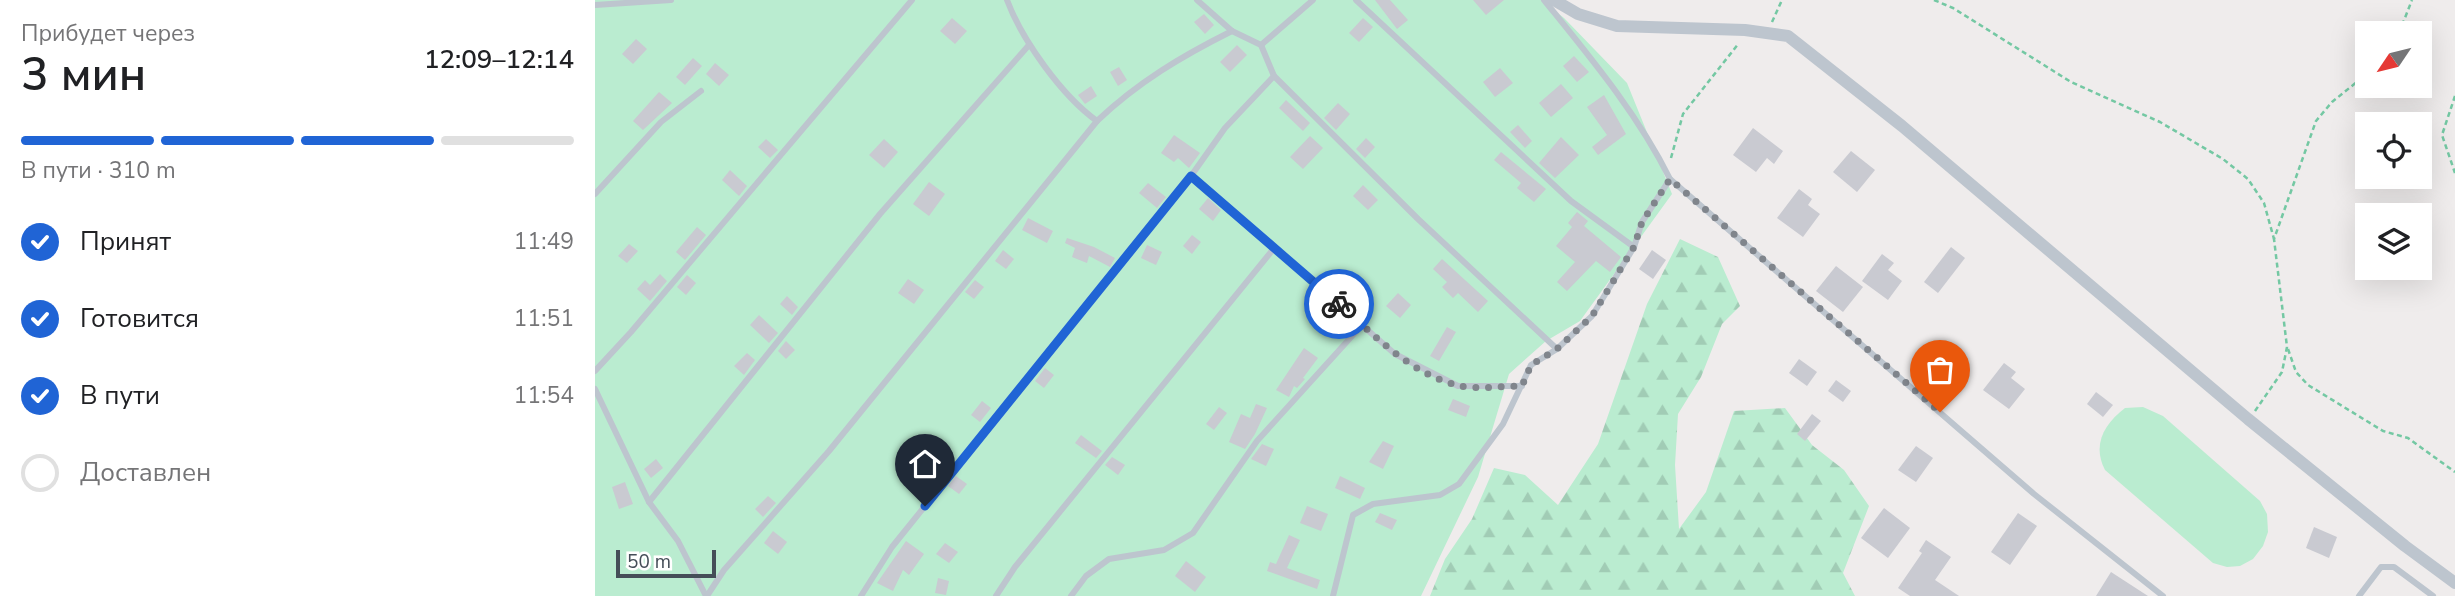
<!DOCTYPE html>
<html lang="ru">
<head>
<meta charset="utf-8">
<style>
  body { margin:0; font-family:"Nunito Sans",sans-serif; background:#f6f6f6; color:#202124; height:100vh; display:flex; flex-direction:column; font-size:26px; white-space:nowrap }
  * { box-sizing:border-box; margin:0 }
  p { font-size:23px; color:#757577 }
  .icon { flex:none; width:38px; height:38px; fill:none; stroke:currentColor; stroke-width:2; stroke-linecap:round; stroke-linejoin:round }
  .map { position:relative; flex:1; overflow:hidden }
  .drawer { display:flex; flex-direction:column; background:#fff; width:595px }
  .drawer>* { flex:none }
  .needle { width:46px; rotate:235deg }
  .tools { position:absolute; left:1760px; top:21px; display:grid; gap:14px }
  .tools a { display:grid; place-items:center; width:77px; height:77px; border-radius:0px; background:#fff; box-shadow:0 7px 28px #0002; font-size:35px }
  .scale { position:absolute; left:21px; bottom:18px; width:100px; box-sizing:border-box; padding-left:7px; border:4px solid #454e58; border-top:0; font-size:19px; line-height:24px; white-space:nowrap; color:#454e58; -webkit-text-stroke:5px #fff; paint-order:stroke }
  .pin { position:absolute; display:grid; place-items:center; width:60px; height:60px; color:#fff; margin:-72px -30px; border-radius:50% 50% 50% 0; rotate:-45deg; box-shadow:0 0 7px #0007 }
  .pin .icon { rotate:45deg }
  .courier { position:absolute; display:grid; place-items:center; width:70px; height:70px; margin:-35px; border:5px solid #2064d5; border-radius:50%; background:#fff; color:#222; box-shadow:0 2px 9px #0007 }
  .summary em { font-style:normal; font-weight:600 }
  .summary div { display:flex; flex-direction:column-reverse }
  .summary { display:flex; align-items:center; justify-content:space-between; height:119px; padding:0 21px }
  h1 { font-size:46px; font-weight:600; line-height:52px }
  .bar { display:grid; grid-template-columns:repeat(4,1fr); gap:10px 7px; align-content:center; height:84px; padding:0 21px }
  .bar i { height:9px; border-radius:5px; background:#e0e0e0 }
  .bar .selected { background:#2064d5 }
  .bar p { grid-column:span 4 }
  ol { padding:0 21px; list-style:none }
  li { display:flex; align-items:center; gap:21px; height:77px }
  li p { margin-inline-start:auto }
  li .icon { padding:7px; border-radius:50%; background:#2064d5; color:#fff; stroke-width:4 }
  li:last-child { color:#757577 }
  li i { width:38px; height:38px; border:4px solid #e0e0e0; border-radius:50% }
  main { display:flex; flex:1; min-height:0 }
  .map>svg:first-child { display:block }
</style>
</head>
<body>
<main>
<section class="drawer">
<div class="summary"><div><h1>3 мин</h1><p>Прибудет через</p></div><em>12:09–12:14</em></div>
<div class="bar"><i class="selected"></i><i class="selected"></i><i class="selected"></i><i></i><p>В пути · 310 m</p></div>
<ol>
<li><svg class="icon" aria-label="check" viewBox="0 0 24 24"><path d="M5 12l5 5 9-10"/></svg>Принят<p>11:49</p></li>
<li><svg class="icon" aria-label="check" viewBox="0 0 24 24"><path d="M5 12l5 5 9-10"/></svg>Готовится<p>11:51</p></li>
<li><svg class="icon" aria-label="check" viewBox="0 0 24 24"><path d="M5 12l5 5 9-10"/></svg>В пути<p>11:54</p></li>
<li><i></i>Доставлен</li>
</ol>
</section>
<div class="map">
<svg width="1860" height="596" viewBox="0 0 1860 596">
  <defs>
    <pattern id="forest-firs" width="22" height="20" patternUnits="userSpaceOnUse" patternTransform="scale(1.75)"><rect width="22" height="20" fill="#baecd0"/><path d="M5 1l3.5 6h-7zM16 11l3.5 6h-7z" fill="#a1ccb5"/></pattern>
  </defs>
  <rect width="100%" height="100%" fill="#efecec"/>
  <polygon fill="url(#forest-firs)" points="1085,239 1123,257 1145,306 1127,324 1106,377 1083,414 1080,465 1084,529 1111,492 1139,411 1190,408 1217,445 1249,470 1274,506 1248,573 1260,596 835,596 850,559 877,519 899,468 930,475 963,505 1003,444 1052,304"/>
  <g fill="#baecd0">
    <polygon points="0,0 946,0 969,18 1032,83 1077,194 985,321 951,341 914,374 883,477 826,596 0,596"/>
    <path d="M1548,407L1568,416L1665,501L1672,514L1673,532L1668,546L1658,559L1645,566L1632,567L1618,563L1510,470C1497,445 1509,424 1530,408Z"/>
  </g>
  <g fill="#c9cad1">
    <polygon points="780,0 795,0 813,20 802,29"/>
    <polygon points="878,0 909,0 891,15"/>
    <polygon points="609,14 619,25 610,34 599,22"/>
    <polygon points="357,18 372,31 360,44 345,31"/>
    <polygon points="768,18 778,27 764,42 754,33"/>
    <polygon points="41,39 52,49 38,64 27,54"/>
    <polygon points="642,45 652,55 635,72 625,62"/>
    <polygon points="979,56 994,72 982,82 968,66"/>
    <polygon points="98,58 107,66 90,85 81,77"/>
    <polygon points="120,63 134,75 124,86 111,74"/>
    <polygon points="524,67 532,80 523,86 515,72"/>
    <polygon points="905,68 918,83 900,97 888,82"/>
    <polygon points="966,84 978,98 956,117 944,103"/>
    <polygon points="496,86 502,96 490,104 483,95"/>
    <polygon points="64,92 77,103 48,130 38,121"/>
    <polygon points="1009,95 1031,134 1003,155 997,147 1012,135 992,107"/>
    <polygon points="691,100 715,123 708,131 684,108"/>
    <polygon points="743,103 755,114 741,130 729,118"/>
    <polygon points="923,125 937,141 930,148 915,132"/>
    <polygon points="1158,128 1188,151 1179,164 1172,158 1161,172 1138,155"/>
    <polygon points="579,135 605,153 594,168 583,158 579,162 566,153"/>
    <polygon points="715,136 728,148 708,169 695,157"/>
    <polygon points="966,137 984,155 960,178 944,163"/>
    <polygon points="771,138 780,147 770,158 761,149"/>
    <polygon points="171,139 183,150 175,158 163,147"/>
    <polygon points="289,139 303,152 289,168 274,155"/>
    <polygon points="1256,151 1280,170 1262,192 1238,172"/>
    <polygon points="906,152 951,189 939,202 922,188 926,183 899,160"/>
    <polygon points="135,170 152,186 144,196 127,180"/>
    <polygon points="334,182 350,194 334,216 318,204"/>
    <polygon points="553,183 571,197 562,208 544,193"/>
    <polygon points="768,185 783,200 773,210 758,196"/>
    <polygon points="1204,189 1217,199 1213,205 1225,214 1208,237 1182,218"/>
    <polygon points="613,198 626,210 618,221 604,209"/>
    <polygon points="982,212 993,221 989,226 1026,257 1015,272 1001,261 972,291 962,282 980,262 961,246 977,227 973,223"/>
    <polygon points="433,218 458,231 452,243 427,230"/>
    <polygon points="102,227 111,235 90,260 81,252"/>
    <polygon points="597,235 606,242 597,254 588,246"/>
    <polygon points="472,238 499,247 520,258 515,267 494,256 492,263 477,257 480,248 470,243"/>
    <polygon points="34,244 43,251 32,263 23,256"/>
    <polygon points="552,245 567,252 561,265 546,258"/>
    <polygon points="1356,247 1370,258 1343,293 1329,282"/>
    <polygon points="408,250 419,259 411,269 400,261"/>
    <polygon points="1057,250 1071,260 1058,279 1044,269"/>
    <polygon points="1287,254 1299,263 1293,270 1307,281 1293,300 1267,281"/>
    <polygon points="847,259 893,301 883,312 863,293 858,298 847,287 852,282 838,269"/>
    <polygon points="1241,266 1268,287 1248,312 1221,291"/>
    <polygon points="65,274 72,281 55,301 42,289 50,280 55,285"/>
    <polygon points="92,275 101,283 91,295 82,287"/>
    <polygon points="313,279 329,290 319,304 303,293"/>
    <polygon points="380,280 389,287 379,299 370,292"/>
    <polygon points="757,289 770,301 763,309 750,296"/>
    <polygon points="803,293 816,305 805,318 791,306"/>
    <polygon points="192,296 203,307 197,315 185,304"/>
    <polygon points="164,315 183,333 174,343 155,325"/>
    <polygon points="852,327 861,332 844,361 835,356"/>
    <polygon points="191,341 200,350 191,359 183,351"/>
    <polygon points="709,348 723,358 708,378 710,379 702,388 699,386 694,397 681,390"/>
    <polygon points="152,353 160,360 149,375 139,366"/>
    <polygon points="1204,359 1222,372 1212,386 1194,373"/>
    <polygon points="1409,363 1421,372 1416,378 1430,389 1414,409 1388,390"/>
    <polygon points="450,368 459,375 449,388 440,381"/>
    <polygon points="1241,380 1256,391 1248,402 1233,391"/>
    <polygon points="1501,392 1518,405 1508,417 1492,404"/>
    <polygon points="858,399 875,406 871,417 853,410"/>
    <polygon points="387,401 396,408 385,422 376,415"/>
    <polygon points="661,404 672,408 660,434 650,449 634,442 646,414 655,418"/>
    <polygon points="624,407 632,413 619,430 611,424"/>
    <polygon points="1217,414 1226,421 1210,441 1202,434"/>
    <polygon points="486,435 507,451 501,458 480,443"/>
    <polygon points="788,441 799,446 788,469 774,462"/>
    <polygon points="667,444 679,449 671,466 656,459"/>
    <polygon points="1321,446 1338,458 1321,482 1303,470"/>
    <polygon points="517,457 530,465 523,475 510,465"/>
    <polygon points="61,459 68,468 56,478 49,469"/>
    <polygon points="338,461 351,471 344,479 332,470"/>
    <polygon points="361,476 372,484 364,494 353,486"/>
    <polygon points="745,476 770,488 765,499 740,488"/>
    <polygon points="30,482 38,504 24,509 17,487"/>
    <polygon points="173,496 181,503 168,517 160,509"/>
    <polygon points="712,506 733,514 726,531 705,523"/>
    <polygon points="1289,508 1315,528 1293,558 1266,538"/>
    <polygon points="785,513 802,520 797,530 780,522"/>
    <polygon points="1423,513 1442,526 1415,565 1396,552"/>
    <polygon points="1719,527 1742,537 1734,558 1711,548"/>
    <polygon points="178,531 192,542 183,554 169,543"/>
    <polygon points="694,535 705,540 692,568 725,580 722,589 672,571 675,562 681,564"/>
    <polygon points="1331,540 1356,557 1340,580 1364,596 1315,596 1303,588 1327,553 1324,551"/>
    <polygon points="311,541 329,554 314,575 308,570 298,591 282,583"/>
    <polygon points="350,543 363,552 354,563 341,554"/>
    <polygon points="591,561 611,577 600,592 580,576"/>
    <polygon points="1516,572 1553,596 1501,596"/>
    <polygon points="343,578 354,581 351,595 340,593"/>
  </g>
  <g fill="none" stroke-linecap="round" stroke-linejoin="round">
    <g stroke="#74c8a3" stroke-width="2.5" stroke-dasharray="5 3.5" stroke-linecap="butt">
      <polyline points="1339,0 1358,8 1476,82 1565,122 1628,159 1653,179 1669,203 1679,239"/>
      <polyline points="1177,22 1187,0"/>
      <polyline points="1804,33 1817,0"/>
      <polyline points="1860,96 1847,135 1860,173"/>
      <polyline points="1076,158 1088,114 1144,43"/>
      <polyline points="1693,349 1701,372 1713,385 1788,431 1813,438 1860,472"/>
      <polyline points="1660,411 1687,372 1692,347 1679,239 1721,121 1737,102 1773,73"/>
    </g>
    <g stroke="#bdc5ce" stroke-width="6">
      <path d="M412,0C427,40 467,96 502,121C543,82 587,56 637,31"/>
      <polyline points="602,0 637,31 666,45 679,76 823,219 962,349"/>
      <polyline points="761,0 976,201 1039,247"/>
      <polyline points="0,5 76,0"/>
      <polyline points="666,45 718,0"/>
      <polyline points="596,176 800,354 863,386 927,386"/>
      <polyline points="1075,179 1439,494 1568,596"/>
      <polyline points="0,194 66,122 106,91"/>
      <polyline points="0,371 36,332 317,0"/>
      <polyline points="0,389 54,502 83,541 111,596"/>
      <polyline points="54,502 285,214 434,45"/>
      <polyline points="112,596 129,570 234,451 502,121"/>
      <polyline points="266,596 297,547 596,176 630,128 679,76"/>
      <polyline points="401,596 420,567 680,247"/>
      <polyline points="476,596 491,576 514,559 569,550 598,533 662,441 767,325"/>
      <path d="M738,596L758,515L778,504L845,495L864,484L908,424L936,365L962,349L997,316L1039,247L1047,222L1075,179C1042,113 995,57 949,0"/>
      <polyline points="1764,596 1786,567 1799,567 1838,596"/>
    </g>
    <polyline stroke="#bdc5ce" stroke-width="12" points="959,0 983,14 1022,26 1150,30 1193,36 1307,126 1653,419 1810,546 1860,583"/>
  </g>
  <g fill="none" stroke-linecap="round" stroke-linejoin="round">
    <path stroke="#80858c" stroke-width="7" stroke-dasharray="0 12.6" d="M744,304C779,335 815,373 861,385C881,390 907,386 927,386L936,365L962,349L997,316L1039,247L1047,222L1075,179L1345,412"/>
    <polyline stroke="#2064d5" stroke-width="9" points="330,506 596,176 744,304"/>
  </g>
</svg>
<div class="tools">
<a><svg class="needle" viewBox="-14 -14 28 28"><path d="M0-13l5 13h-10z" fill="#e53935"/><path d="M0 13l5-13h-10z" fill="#757577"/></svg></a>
<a><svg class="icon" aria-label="locate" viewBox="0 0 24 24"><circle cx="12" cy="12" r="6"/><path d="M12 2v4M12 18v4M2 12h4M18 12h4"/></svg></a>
<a><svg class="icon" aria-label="layers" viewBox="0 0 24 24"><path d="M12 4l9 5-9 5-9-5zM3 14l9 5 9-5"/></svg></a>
</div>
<div class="scale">50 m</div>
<div class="pin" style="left:1345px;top:412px;background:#ea580c"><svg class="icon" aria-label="bag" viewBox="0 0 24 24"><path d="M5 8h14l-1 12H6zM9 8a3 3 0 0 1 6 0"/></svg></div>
<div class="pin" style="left:330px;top:506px;background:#1f2937"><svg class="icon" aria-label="home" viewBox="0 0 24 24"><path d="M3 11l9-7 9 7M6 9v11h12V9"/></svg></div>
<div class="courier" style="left:744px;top:304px"><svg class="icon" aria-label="bike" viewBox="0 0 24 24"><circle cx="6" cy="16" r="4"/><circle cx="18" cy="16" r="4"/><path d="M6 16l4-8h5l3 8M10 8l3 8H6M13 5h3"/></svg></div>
</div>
</main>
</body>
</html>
